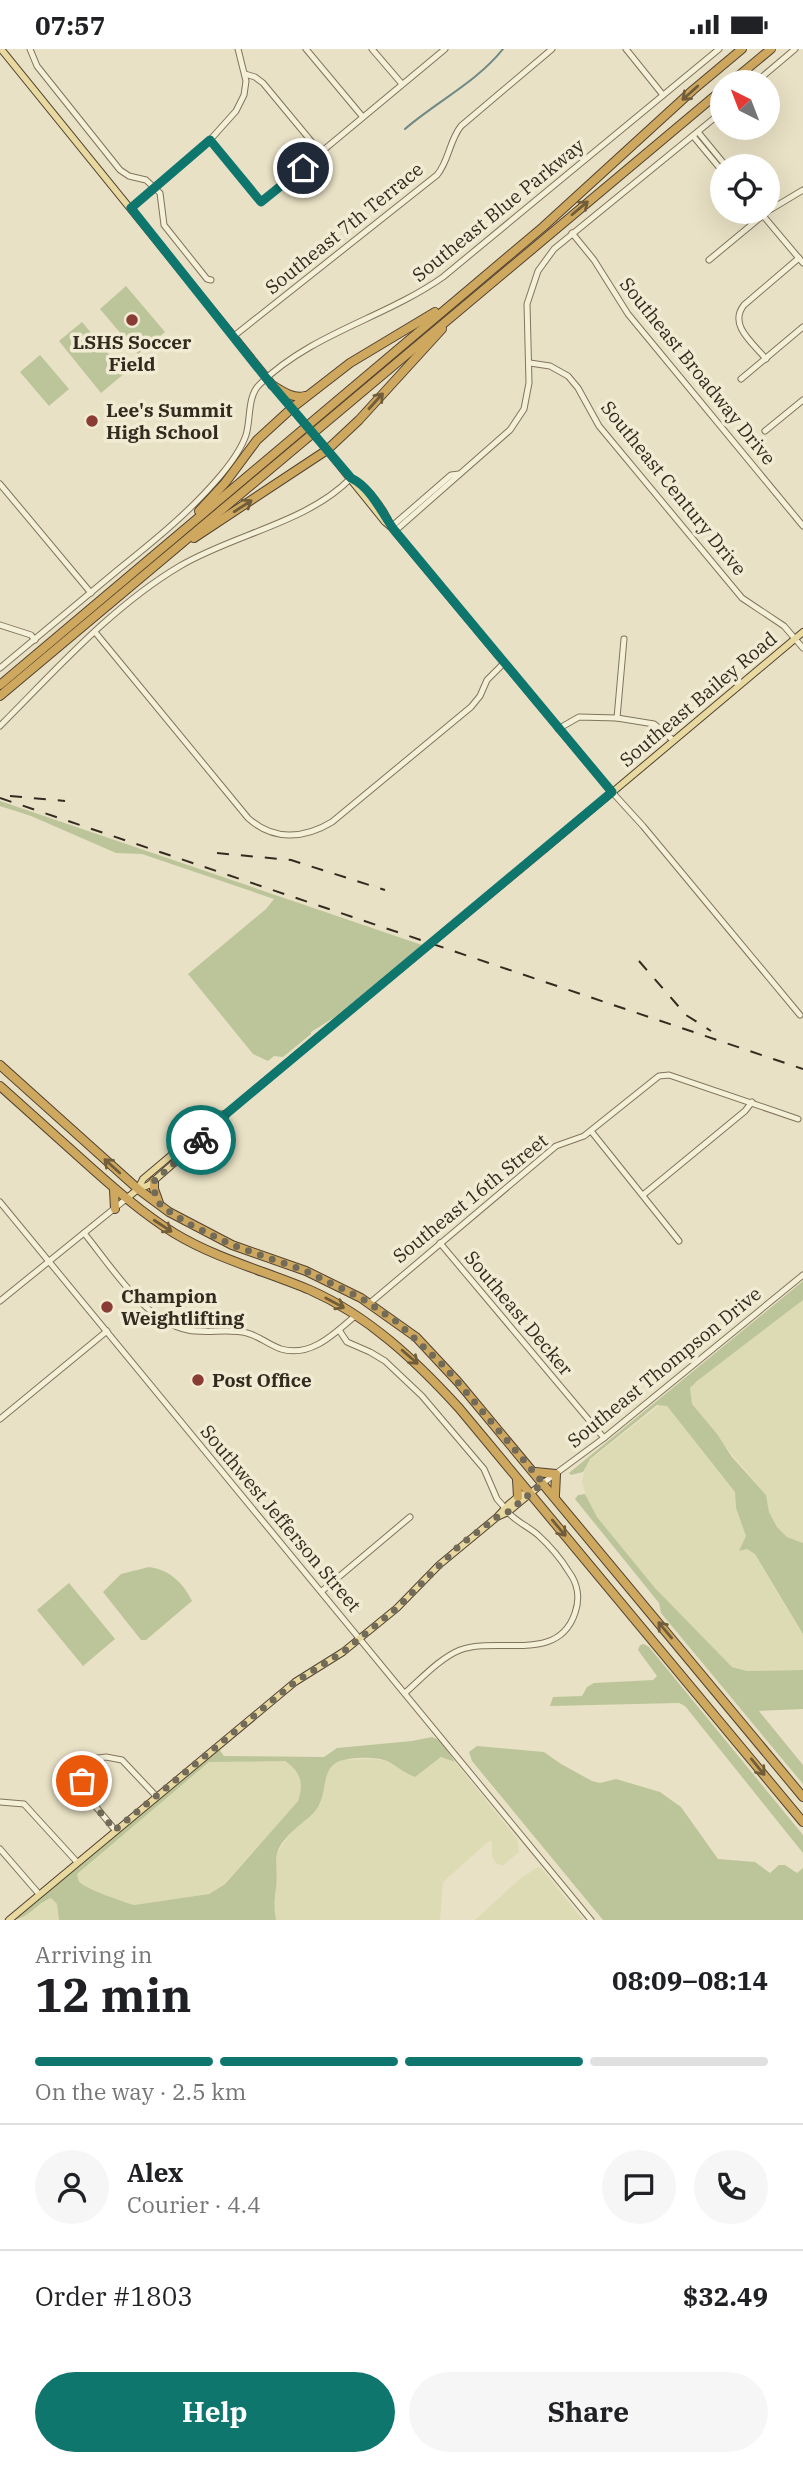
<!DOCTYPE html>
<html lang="en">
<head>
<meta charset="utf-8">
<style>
  body { margin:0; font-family:"IBM Plex Serif",serif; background:#f6f6f6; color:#202124; height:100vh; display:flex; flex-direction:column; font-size:26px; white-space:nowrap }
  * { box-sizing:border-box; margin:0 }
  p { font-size:23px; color:#757577 }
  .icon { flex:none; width:38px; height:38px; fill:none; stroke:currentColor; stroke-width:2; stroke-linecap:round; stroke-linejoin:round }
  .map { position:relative; height:1871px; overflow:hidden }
  .side { display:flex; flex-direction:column; background:#fff; flex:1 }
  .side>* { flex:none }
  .needle { width:46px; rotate:318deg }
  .buttons { position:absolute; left:710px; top:21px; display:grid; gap:14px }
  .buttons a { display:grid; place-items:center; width:70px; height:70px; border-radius:50%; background:#fff; box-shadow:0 7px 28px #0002; font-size:35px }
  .pin { position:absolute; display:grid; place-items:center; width:60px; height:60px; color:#fff; margin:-30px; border:4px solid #fff; border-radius:50%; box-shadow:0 2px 7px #0007 }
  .courier { position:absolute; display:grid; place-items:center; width:70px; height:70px; margin:-35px; border:5px solid #0f766e; border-radius:50%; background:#fff; color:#222; box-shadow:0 2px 9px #0007 }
  .overview em { font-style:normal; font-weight:800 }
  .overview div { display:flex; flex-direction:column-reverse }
  .overview { display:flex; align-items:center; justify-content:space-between; height:119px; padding:0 35px }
  h1 { font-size:46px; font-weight:800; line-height:52px }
  .bar { display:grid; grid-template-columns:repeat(4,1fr); gap:10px 7px; align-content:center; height:84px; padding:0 35px }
  .bar i { height:9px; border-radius:5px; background:#e0e0e0 }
  .bar .current { background:#0f766e }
  .bar p { grid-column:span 4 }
  .line { display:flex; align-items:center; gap:18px; padding:0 35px; border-top:2px solid #e0e0e0 }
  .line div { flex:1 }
  .round { display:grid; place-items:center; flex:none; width:74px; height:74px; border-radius:37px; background:#f6f6f6 }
  .action { display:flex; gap:14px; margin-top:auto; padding:14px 35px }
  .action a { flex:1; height:80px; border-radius:42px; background:#0f766e; color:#fff; font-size:28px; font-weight:800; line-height:80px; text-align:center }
  .action a+a { background:#f6f6f6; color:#202124 }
  .status { display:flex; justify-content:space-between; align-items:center; height:49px; padding:0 35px; background:#fff; direction:ltr }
  .status svg { height:19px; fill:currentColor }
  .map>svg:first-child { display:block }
</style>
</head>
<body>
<div class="status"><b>07:57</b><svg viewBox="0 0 49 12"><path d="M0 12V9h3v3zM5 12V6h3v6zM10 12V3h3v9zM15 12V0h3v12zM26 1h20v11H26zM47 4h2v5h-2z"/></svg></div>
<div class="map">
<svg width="803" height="1871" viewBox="0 0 803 1871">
  <rect width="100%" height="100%" fill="#e9e1c5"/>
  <g fill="#dddbb3">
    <polygon points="803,1251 803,1494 787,1488 777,1478 769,1463 766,1446 706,1374 692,1355 690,1346 690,1339 696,1332"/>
    <polygon points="661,1355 667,1357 735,1443 736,1459 746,1487 740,1502 747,1500 755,1505 803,1585 803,1621 747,1622 732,1618 655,1539 597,1468 587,1450 582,1433 586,1414"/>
    <polygon points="442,1708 455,1713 517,1790 519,1803 502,1817 496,1814 492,1807 492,1793 489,1792 443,1833 440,1871 276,1871 273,1851 276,1838 276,1805 291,1784 320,1756 326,1725 333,1716 342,1711 373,1710 386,1712 415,1728"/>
    <polygon points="283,1711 294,1718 300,1726 302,1738 298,1752 224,1835 209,1845 134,1856 123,1854 84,1837 79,1832 76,1825 209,1713"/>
    <polygon points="538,1818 542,1820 583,1871 475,1871 521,1829"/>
    <polygon points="51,1849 57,1855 59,1871 20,1871 45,1851"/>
  </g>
  <g fill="#bcc59a" fill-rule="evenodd">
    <polygon points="126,237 165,283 138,305 100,260"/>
    <polygon points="82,273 125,324 101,344 59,292"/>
    <polygon points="40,306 69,340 49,357 20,323"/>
    <polygon points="0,752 422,896 335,968 311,983 311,985 283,1008 274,1007 268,1012 253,1005 188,925 266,860 274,850 142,805 116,804 31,767 0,757"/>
    <polygon points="803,1232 803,1251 697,1332 690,1339 692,1355 717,1385 732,1408 766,1446 769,1463 777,1478 787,1488 803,1494 803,1585 755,1505 747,1500 739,1502 746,1487 736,1459 735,1443 667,1357 657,1356 590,1410 583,1423 571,1426 569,1424"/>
    <polygon points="585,1445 597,1468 655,1539 732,1618 747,1622 803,1621 803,1660 759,1662 803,1716 803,1735 661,1564 659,1554 575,1450 578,1446"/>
    <path d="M149,1518C170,1521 183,1534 192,1552L146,1591H141L103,1543L121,1525Z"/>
    <polygon points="69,1534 115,1590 83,1617 37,1561"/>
    <polygon points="644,1595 649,1598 803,1786 803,1804 685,1657 679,1654 550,1657 553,1648 582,1647 587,1638 594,1634 653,1631 657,1627 638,1601 640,1596"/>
    <path d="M432,1688L441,1692L455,1713L441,1708L415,1728C404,1724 397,1717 387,1712C376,1708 356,1708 344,1711C322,1715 327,1738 320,1754C316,1765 302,1773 294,1781C268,1805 279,1811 276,1839C274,1851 274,1859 276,1871H59L57,1855L51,1849C36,1854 28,1871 11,1871L219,1700L224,1707L324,1708L337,1699L412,1692ZM285,1712C301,1723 304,1734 298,1752L225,1835L209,1845L134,1856C126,1854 87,1840 82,1835C78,1832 78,1830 77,1825L209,1713Z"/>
    <polygon points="477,1697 544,1703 561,1715 592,1732 600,1734 616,1730 660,1743 681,1758 718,1810 755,1813 770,1824 779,1816 785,1816 797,1824 803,1819 803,1871 603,1871 472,1712 469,1703"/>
  </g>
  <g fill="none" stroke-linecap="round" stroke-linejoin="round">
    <path stroke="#6e8985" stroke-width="2" d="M405,80C436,53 477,33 503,0"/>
    <defs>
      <g id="minor">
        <polyline points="30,0 37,17 120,121 129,127 146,131 160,144 164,176 207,230 211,231"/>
        <polyline points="306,0 362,67"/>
        <polyline points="372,0 402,35"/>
        <polyline points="626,0 663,46"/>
        <polyline points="245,25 255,28 263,34 321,104"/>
        <polyline points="756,33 795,0"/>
        <polyline points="698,83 726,117"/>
        <polyline points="693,87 723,123"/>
        <polyline points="210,91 261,153 445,0"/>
        <polyline points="131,159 210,91 236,62 244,46 246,32 238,0"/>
        <polyline points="768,162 803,141"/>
        <polyline points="760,163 803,214"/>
        <polyline points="572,184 594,211 628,265 803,477"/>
        <polyline points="709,211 767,163"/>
        <path d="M234,287L437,126C449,112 449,92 461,77L552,0"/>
        <path d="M766,310C753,294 728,276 744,256L799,209"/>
        <polyline points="530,314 550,317 568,327 578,339 599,377 742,549 784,577 803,599"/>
        <polyline points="741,330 803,278"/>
        <polyline points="765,382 803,351"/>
        <polyline points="0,435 91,544"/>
        <polyline points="391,478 451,426 459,425"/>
        <polyline points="395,482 510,381 524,360 529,334 527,255 538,222 554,200 723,62"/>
        <polyline points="0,576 31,586 35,591"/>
        <path d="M95,583L248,769C273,792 304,790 332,773L471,658L480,647L487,631L503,615"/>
        <path d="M0,619C40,586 79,553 119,520C155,491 191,462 221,426C231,414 241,401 246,386C251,370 247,347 260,335C312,284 385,269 443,228L719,0"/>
        <polyline points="617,669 624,590"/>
        <path d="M0,677C56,621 111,558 180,517C234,485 307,474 351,429"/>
        <polyline points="558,680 579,668 617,669 654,675 673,691"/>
        <polyline points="612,743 643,777 800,966"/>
        <polyline points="591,1082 679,1192"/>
        <polyline points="643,1146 745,1062 752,1053"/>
        <polyline points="0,1153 591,1871"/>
        <path d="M84,1184C111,1217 145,1273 188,1281C207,1285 228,1279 247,1284C259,1287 269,1296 281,1300C311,1309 335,1284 356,1266"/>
        <polyline points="440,1194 604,1389"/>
        <polyline points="0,1252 126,1150"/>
        <polyline points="370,1254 556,1097 584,1087 659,1027 669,1026 798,1070"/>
        <polyline points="339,1281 347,1293 370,1303 385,1312 422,1347 484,1420 497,1450 505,1459"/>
        <polyline points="0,1370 107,1282"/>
        <polyline points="543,1434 604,1389 803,1226"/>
        <polyline points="322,1542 410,1468"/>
        <path d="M405,1644C421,1630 440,1609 460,1601C498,1587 558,1615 575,1564C580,1550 578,1535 569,1523C561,1510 549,1496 538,1486C528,1477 516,1473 508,1463"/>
        <polyline points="79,1712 87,1747 115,1781"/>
        <polyline points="65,1713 106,1708 122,1711 156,1747"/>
        <polyline points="0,1753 24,1755 77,1813"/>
        <polyline points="0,1800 39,1845"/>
      </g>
      <g id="major">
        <polyline points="1,0 300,369"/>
        <path d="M318,390L385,473L391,478C385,461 367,437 351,429"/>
        <polyline points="391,478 612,743"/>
        <polyline points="546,799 803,583"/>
        <polyline points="138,1140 149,1136 223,1071 226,1065 318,988"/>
        <polyline points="126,1150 138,1140 143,1130 219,1066 226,1065"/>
        <polyline points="499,1467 508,1463 543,1434"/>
        <polyline points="9,1871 295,1633 343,1603 397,1559 439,1516 497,1468 509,1455 520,1446 530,1444"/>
      </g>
      <g id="highway">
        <polyline points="731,33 771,0"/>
        <path d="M272,336C282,342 292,350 305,347"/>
        <polyline points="199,462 225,434 257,391 292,359 350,314 435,263"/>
        <polyline points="194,489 327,401 359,371 442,280"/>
        <polyline points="0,636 543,178 693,41 742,0"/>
        <polyline points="0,647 723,40"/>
        <polyline points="0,1016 138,1140 169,1163 232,1196 306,1222 361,1249 416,1288 458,1333 803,1748"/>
        <path d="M0,1037C29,1063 58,1089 87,1115C115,1140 142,1164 174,1184C217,1210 265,1222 310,1241C369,1267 416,1312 459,1359L803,1773"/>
        <polyline points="154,1132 154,1140 159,1154"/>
        <polyline points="114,1141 115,1160"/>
        <polyline points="535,1423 556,1425 555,1446"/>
        <polyline points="517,1431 518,1448"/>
      </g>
    </defs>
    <use href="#minor" stroke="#81745d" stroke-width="7"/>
    <use href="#major" stroke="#504231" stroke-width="8"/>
    <use href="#highway" stroke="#504231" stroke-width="10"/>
    <use href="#minor" stroke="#f4efd7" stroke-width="5"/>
    <use href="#major" stroke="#e8d9a0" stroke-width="6"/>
    <use href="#highway" stroke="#cfa85f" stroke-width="8"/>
    <g stroke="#332b1f" stroke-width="2" stroke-dasharray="12 12" stroke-linecap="butt">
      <polyline points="10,747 65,752"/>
      <polyline points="0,749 803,1020"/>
      <polyline points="217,804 291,811 385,841"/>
      <polyline points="639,912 686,966 711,982"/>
    </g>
    <defs>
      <g id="major-bridge">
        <polyline points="300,369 318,390"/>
        <polyline points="318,988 546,799"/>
      </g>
    </defs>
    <use href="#major-bridge" stroke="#504231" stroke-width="8" stroke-linecap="butt"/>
    <use href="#major-bridge" stroke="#e8d9a0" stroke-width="6"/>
  </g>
  <defs><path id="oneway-shaft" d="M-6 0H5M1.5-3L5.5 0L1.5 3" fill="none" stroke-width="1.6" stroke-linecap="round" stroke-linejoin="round" transform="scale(1.75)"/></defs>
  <g stroke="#715d39">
    <use href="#oneway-shaft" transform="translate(690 44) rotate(138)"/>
    <use href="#oneway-shaft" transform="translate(580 159) rotate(-40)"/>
    <use href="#oneway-shaft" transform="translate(376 352) rotate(-48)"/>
    <use href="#oneway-shaft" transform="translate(243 457) rotate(-33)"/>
    <use href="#oneway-shaft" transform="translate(112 1117) rotate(-138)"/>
    <use href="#oneway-shaft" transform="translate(163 1177) rotate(33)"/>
    <use href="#oneway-shaft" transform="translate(335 1254) rotate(28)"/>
    <use href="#oneway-shaft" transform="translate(410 1308) rotate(41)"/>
    <use href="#oneway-shaft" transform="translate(559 1479) rotate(50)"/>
    <use href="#oneway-shaft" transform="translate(665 1581) rotate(-130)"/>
    <use href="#oneway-shaft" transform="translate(758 1718) rotate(51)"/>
  </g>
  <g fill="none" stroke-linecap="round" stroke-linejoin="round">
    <polyline stroke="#736b59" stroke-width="7" stroke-dasharray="0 12.6" points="82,1732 88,1749 115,1781 295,1633 343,1603 397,1559 459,1497 497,1468 508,1463 543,1434 445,1318 397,1273 361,1249 306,1222 232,1196 187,1174 161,1157 155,1146 154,1132 201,1091"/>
    <path stroke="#0f766e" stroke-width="9" d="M201,1091L223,1071L226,1065L612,743L395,482C382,465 372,439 351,429L266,329L131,159L210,91L261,153L303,119"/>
  </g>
  <g fill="#893c34" stroke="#f1ebd3" stroke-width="2.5">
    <circle cx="132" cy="271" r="7"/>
    <circle cx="92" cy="372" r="7"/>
    <circle cx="107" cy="1258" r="7"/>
    <circle cx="198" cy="1331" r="7"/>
  </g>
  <g text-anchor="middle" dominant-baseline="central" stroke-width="7" stroke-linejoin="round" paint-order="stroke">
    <g font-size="19" fill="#332b1f" stroke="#f1ebd3">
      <text transform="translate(498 161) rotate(-39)">Southeast Blue Parkway</text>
      <text transform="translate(344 179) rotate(-39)">Southeast 7th Terrace</text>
      <text transform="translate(698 322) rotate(51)">Southeast Broadway Drive</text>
      <text transform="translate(674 439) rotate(51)">Southeast Century Drive</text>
      <text transform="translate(698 650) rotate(-40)">Southeast Bailey Road</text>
      <text transform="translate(470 1149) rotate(-39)">Southeast 16th Street</text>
      <text transform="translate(519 1264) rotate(50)">Southeast Decker</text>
      <text transform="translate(664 1318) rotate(-39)">Southeast Thompson Drive</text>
      <text transform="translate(281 1469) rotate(50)">Southwest Jefferson Street</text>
    </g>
    <g font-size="19" font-weight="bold" fill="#332b1f" stroke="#f1ebd3" text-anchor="start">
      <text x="132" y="293" text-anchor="middle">LSHS Soccer<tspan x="132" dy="22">Field</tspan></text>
      <text x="106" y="361">Lee's Summit<tspan x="106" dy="22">High School</tspan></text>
      <text x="121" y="1247">Champion<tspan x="121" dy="22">Weightlifting</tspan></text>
      <text x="212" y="1331">Post Office</text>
    </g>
  </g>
</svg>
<div class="buttons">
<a><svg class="needle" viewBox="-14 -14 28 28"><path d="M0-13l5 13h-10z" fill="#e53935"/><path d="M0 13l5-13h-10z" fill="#757577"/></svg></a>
<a><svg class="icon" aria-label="locate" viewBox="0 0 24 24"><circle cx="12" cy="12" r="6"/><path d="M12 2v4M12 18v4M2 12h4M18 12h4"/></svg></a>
</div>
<div class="pin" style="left:82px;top:1732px;background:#ea580c"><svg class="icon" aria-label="bag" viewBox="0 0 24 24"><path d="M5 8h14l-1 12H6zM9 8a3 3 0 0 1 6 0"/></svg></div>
<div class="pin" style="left:303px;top:119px;background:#1f2937"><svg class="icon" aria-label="home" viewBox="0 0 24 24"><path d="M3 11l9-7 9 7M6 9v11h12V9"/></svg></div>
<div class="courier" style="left:201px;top:1091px"><svg class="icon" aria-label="bike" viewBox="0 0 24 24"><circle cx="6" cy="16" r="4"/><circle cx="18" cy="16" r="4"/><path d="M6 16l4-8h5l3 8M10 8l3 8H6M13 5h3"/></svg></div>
</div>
<section class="side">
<div class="overview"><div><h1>12 min</h1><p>Arriving in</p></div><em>08:09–08:14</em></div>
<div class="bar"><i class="current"></i><i class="current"></i><i class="current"></i><i></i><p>On the way · 2.5 km</p></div>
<div class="line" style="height:126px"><a class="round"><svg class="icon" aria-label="person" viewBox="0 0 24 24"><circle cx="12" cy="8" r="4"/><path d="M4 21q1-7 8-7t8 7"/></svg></a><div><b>Alex</b><p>Courier · 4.4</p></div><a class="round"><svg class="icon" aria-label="chat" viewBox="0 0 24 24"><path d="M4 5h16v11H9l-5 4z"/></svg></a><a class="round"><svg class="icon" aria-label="phone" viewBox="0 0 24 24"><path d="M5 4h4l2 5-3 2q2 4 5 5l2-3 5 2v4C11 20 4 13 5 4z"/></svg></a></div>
<div class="line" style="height:91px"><div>Order #1803</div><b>$32.49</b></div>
<div class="action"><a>Help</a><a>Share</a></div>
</section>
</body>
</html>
